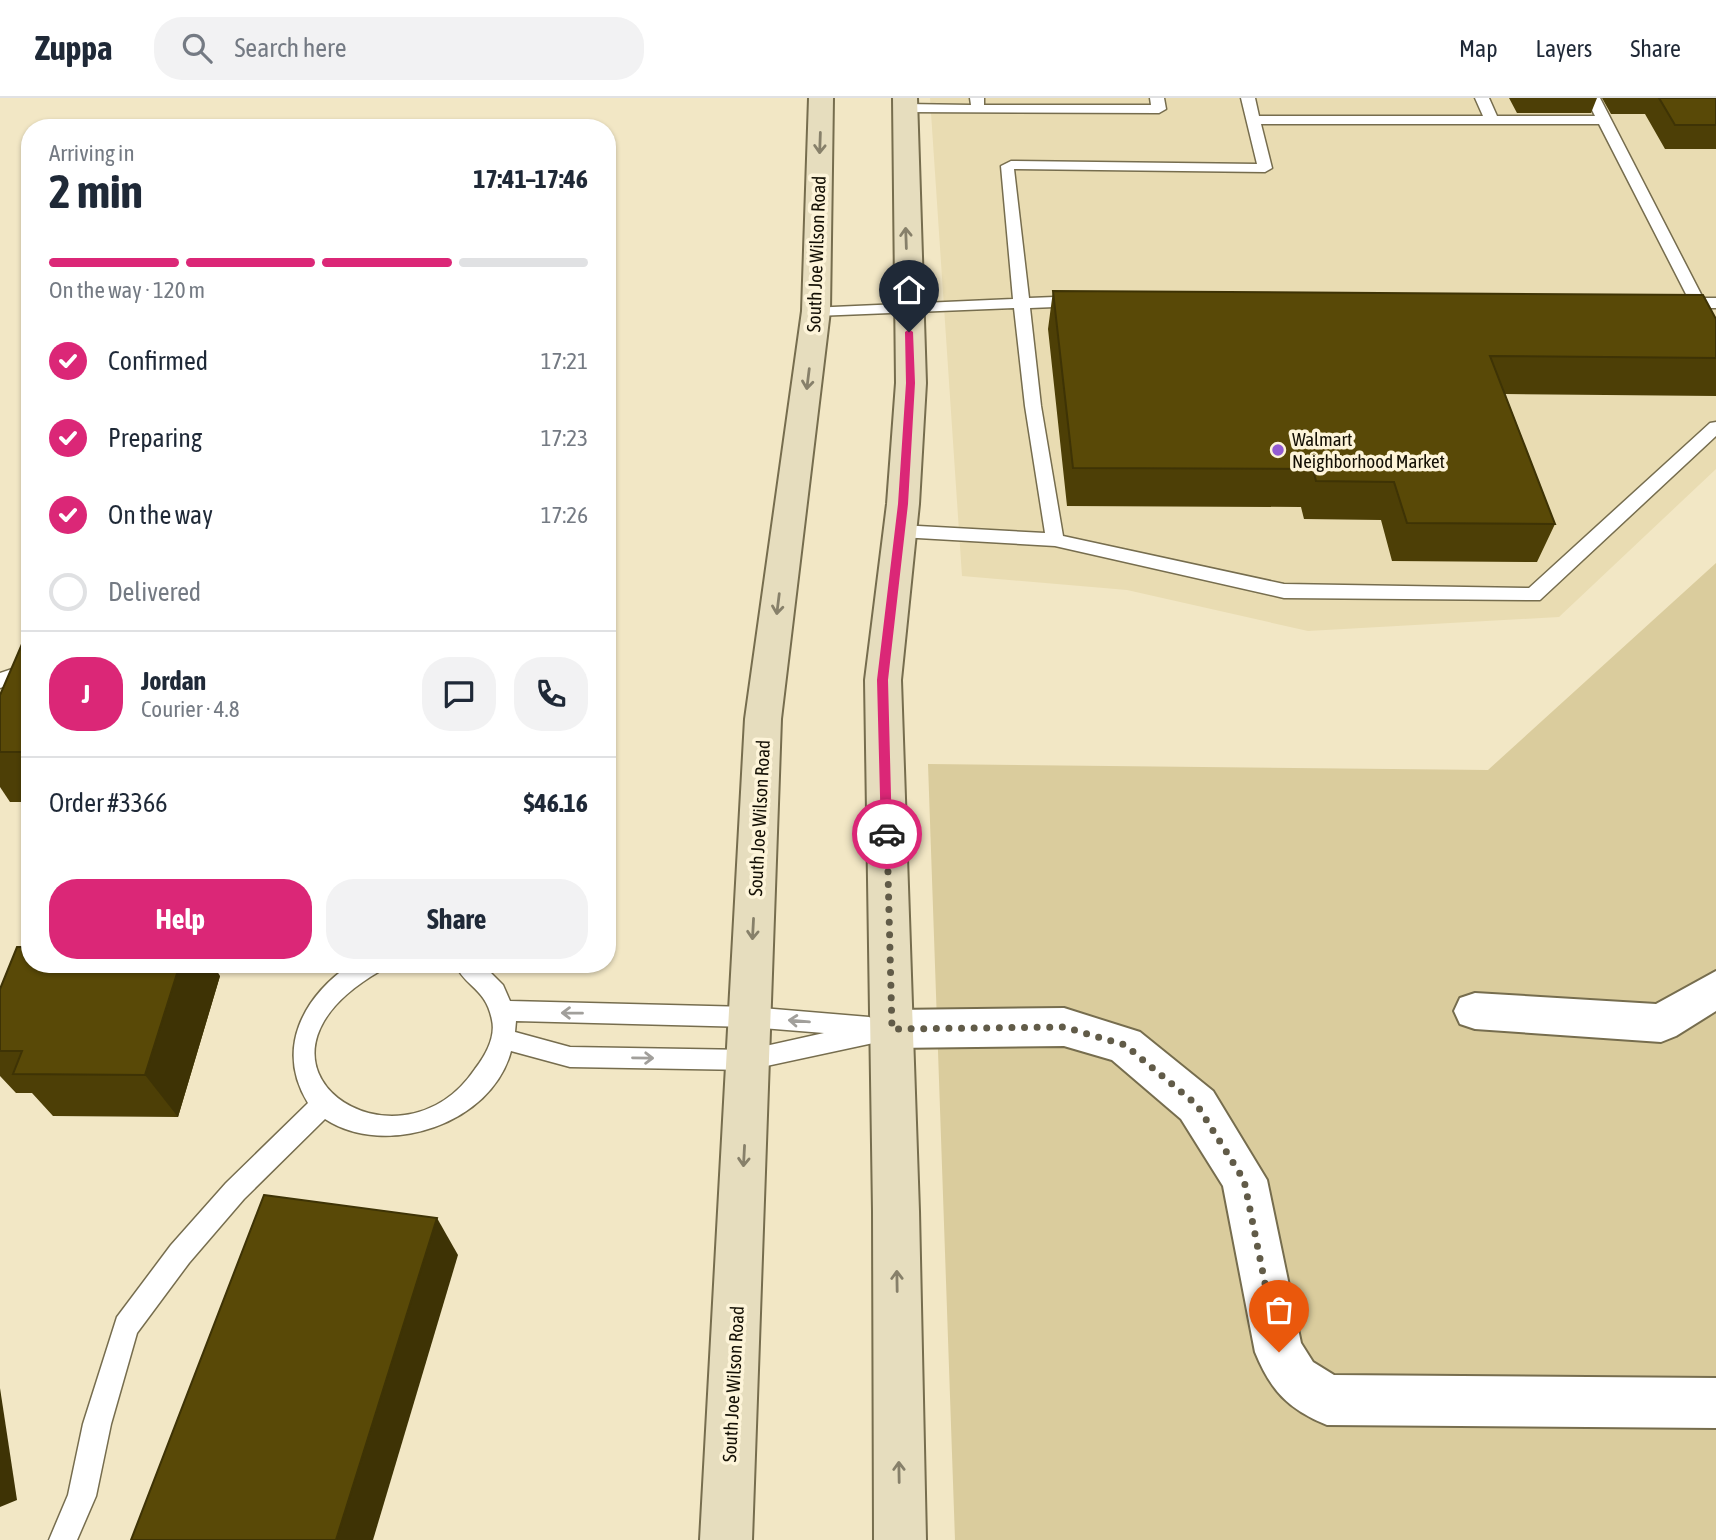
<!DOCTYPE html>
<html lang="en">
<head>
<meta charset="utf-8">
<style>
  body { margin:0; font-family:"Asap Condensed",sans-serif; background:#f2f2f3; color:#1f2937; height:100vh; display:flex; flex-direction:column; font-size:26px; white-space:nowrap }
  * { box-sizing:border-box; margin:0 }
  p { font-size:23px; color:#747a83 }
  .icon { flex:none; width:38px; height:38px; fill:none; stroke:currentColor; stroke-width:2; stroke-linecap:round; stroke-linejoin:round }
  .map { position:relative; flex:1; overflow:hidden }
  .side { position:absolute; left:21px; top:21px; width:595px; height:854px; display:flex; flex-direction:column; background:#fff; border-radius:28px; box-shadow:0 2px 5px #0004 }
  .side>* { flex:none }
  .pin { position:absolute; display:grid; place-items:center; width:60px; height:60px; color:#fff; margin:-72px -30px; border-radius:50% 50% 50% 0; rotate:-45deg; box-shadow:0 0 7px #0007 }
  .pin .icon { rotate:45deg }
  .courier { position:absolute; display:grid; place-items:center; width:70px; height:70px; margin:-35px; border:5px solid #db2777; border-radius:50%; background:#fff; color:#222; box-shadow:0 2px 9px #0007 }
  .overview em { font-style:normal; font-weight:700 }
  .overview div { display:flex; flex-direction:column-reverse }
  .overview { display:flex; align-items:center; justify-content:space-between; height:119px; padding:0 28px }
  h1 { font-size:46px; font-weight:700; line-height:52px }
  .bar { display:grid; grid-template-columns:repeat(4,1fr); gap:10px 7px; align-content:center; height:84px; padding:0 28px }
  .bar i { height:9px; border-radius:5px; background:#e0e1e3 }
  .bar .current { background:#db2777 }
  .bar p { grid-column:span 4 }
  .line { display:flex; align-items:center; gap:18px; padding:0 28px; border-top:2px solid #e0e1e3 }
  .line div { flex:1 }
  .round { display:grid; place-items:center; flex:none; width:74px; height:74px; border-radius:28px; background:#f2f2f3 }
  ol { padding:0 28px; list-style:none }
  li { display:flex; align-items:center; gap:21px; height:77px }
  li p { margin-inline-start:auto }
  li .icon { padding:7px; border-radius:50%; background:#db2777; color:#fff; stroke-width:4 }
  li:last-child { color:#747a83 }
  li i { width:38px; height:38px; border:4px solid #e0e1e3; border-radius:50% }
  .primary-button { display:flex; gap:14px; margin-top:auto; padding:14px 28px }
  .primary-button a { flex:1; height:80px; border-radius:28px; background:#db2777; color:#fff; font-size:28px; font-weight:700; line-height:80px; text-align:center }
  .primary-button a+a { background:#f2f2f3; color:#1f2937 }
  header { display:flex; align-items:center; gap:42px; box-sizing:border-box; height:98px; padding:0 35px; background:#fff; border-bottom:2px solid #e0e1e3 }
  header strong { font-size:33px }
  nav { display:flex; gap:38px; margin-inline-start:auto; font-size:24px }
  .search { width:490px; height:63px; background:#f2f2f3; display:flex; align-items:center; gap:18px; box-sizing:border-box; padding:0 24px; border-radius:28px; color:#747a83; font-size:26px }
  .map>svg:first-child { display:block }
</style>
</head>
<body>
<header>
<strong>Zuppa</strong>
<div class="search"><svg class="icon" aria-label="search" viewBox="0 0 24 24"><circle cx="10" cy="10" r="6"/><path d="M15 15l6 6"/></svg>Search here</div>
<nav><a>Map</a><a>Layers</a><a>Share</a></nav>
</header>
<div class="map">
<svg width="1716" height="1442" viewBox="0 0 1716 1442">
  <rect width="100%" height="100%" fill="#f2e7c5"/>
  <polygon fill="#e9dcb2" points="930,0 1716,0 1716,371 1559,519 1308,533 1127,492 962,478"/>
  <polygon fill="#dacc9d" points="1716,465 1716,1442 955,1442 928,666 1488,672"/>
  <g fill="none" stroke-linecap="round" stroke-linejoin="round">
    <defs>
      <g id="service">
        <polygon points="970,0 984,0 984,7 1151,7 1150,0 1164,0 1166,11 1159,15 905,14 898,10 905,6 971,7"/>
        <polygon points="1241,0 1255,0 1259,18 1483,18 1475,0 1489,0 1497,18 1595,18 1586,0 1600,0 1703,200 1716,200 1716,210 1679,210 1671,205 1673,202 1688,200 1599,26 1261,26 1272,70 1265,74 1014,71 1029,200 1080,198 1088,203 1080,208 1030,210 1041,308 1063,438 1284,486 1529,490 1710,325 1716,324 1716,338 1540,502 1284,500 1055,448 900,439 891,433 900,427 1045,435 1025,308 1014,210 816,218 808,213 810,210 1013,201 1001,68 1011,63 1257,66"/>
        <polygon points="30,565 30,580 0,590 0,575"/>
        <path d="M351,866H383L380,873C218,967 398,1085 475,971C485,958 496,939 492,922C486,890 466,890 455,866H482L503,887L510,903L749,909L869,919L878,924L892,921L900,924L904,931L900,938L892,941L748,972L570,969L511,953C492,1026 386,1061 325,1021L244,1101L189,1165L137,1235L111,1326L96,1398L77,1442H49L68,1397L83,1326L117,1219L171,1147L226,1085L308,1005C275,951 303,899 351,866ZM516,923L749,929L824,935L748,952L570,949L515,934Z"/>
      </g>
      <g id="minor">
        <polygon points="1716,873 1716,913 1676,938 1661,944 1475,931 1460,926 1454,913 1460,900 1475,895 1656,906"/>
        <path d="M1064,910L1140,934L1213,993L1267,1082L1301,1245L1313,1264L1334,1277L1716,1280V1330L1327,1327C1288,1311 1271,1293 1255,1254L1223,1088L1181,1021L1112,962L1064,948L892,950L877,944L871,931L877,918L892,912Z"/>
      </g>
      <g id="secondary">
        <polygon points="809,0 833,0 830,213 781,621 752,1442 700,1442 745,621 802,213"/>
        <polygon points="893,0 917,0 926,285 919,406 901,582 919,1113 926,1442 874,1442 873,1113 865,582 887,406 896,285"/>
      </g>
    </defs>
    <use href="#service" stroke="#766d4e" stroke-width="3"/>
    <use href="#minor" stroke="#766d4e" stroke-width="4"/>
    <use href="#secondary" stroke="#766d4e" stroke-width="4"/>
    <use href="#service" fill="#fff" fill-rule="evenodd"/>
    <use href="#minor" fill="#fff" fill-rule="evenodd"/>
    <use href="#secondary" fill="#e6ddbe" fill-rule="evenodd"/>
  </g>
  <g fill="#4d3f06">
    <polygon points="1509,0 1597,0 1591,15 1517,15"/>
    <polygon points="1602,0 1716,0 1716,51 1665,51 1645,16 1611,16"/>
    <polygon points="1053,193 1716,221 1716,298 1505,296 1555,426 1537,464 1392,463 1381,422 1304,421 1301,409 1067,408 1048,231"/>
    <polygon points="30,546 30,704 10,704 0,689 0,597"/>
    <polygon points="220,878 178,1019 53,1018 32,995 16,995 0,978 0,891"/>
  </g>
  <g fill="#3e3305">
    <polygon points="607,468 614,506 607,554"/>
    <polygon points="180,866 213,866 220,878 178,1019 145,977"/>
    <polygon points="437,1120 458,1157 373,1442 336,1442"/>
    <polygon points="0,1290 17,1402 0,1409"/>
  </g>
  <g fill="#594907" stroke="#3e3305" stroke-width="2">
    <polygon points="1659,0 1716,0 1716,27 1675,27"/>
    <polygon points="1053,193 1703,197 1716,221 1716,260 1490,258 1555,426 1407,425 1394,384 1316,383 1313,371 1073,370"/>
    <polygon points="22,546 30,546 30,654 0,654 0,597"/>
    <polygon points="17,849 30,849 30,866 180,866 145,977 13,976 22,953 0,953 0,891"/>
    <polygon points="264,1097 437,1120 336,1442 131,1442"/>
  </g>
  <defs><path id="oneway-shaft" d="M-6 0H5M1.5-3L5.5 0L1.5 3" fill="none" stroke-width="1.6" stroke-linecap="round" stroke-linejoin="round" transform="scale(1.75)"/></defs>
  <g stroke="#87806a">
    <use href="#oneway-shaft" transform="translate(820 45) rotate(92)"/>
    <use href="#oneway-shaft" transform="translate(906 140) rotate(-92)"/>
    <use href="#oneway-shaft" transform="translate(808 281) rotate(97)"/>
    <use href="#oneway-shaft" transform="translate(778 506) rotate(97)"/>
    <use href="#oneway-shaft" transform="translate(753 831) rotate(93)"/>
    <use href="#oneway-shaft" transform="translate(744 1058) rotate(93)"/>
    <use href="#oneway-shaft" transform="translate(897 1183) rotate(-91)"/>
    <use href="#oneway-shaft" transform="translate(899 1374) rotate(-91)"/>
  </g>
  <g stroke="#a19f9b">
    <use href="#oneway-shaft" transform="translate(572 915) rotate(-179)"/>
    <use href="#oneway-shaft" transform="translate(799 923) rotate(-175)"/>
    <use href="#oneway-shaft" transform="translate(643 960) rotate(1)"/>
  </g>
  <polygon fill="#db2777" points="909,231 913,234 915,285 908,406 888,582 892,736 887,741 881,736 877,582 898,406 906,285 905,234"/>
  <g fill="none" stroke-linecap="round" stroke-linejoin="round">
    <polyline stroke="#615b48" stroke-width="7" stroke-dasharray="0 12.6" points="887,736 892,931 1064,929 1125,947 1197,1007 1244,1082 1279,1254"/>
  </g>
  <circle fill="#935bd3" stroke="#fdf4d9" stroke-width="2.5" cx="1278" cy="352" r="7"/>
  <g text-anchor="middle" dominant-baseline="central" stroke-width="7" stroke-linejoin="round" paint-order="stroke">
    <g font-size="19" fill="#130f04" stroke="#fdf4d9">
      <text transform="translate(816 156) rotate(-88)">South Joe Wilson Road</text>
      <text transform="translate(759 720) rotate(-87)">South Joe Wilson Road</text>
      <text transform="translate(733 1286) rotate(-87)">South Joe Wilson Road</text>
    </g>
    <g font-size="19" fill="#130f04" stroke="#fdf4d9" text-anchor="start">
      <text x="1292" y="341">Walmart<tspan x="1292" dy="22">Neighborhood Market</tspan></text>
    </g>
  </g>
</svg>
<div class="pin" style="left:1279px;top:1254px;background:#ea580c"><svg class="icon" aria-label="bag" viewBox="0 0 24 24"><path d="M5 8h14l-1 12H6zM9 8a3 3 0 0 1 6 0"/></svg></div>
<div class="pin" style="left:909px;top:234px;background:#1f2937"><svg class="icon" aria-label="home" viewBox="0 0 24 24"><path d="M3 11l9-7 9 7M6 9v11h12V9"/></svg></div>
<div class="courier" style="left:887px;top:736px"><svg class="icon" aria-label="car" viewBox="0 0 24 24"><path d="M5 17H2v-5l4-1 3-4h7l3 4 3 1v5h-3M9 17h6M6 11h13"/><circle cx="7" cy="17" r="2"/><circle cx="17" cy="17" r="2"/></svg></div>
<section class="side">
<div class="overview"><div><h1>2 min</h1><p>Arriving in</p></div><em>17:41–17:46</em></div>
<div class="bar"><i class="current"></i><i class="current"></i><i class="current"></i><i></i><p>On the way · 120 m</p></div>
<ol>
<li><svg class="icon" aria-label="check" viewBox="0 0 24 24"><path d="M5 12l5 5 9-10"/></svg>Confirmed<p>17:21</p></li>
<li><svg class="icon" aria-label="check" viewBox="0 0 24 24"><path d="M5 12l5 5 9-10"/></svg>Preparing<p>17:23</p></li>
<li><svg class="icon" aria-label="check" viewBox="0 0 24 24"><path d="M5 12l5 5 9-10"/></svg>On the way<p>17:26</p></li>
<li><i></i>Delivered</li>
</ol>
<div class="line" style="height:126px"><b class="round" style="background:#db2777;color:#fff">J</b><div><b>Jordan</b><p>Courier · 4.8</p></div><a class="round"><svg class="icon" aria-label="chat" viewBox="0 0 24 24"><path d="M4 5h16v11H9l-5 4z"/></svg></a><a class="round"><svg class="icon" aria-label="phone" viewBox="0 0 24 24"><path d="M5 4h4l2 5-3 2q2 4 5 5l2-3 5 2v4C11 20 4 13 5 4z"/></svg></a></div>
<div class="line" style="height:91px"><div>Order #3366</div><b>$46.16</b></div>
<div class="primary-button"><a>Help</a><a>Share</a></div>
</section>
</div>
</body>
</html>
